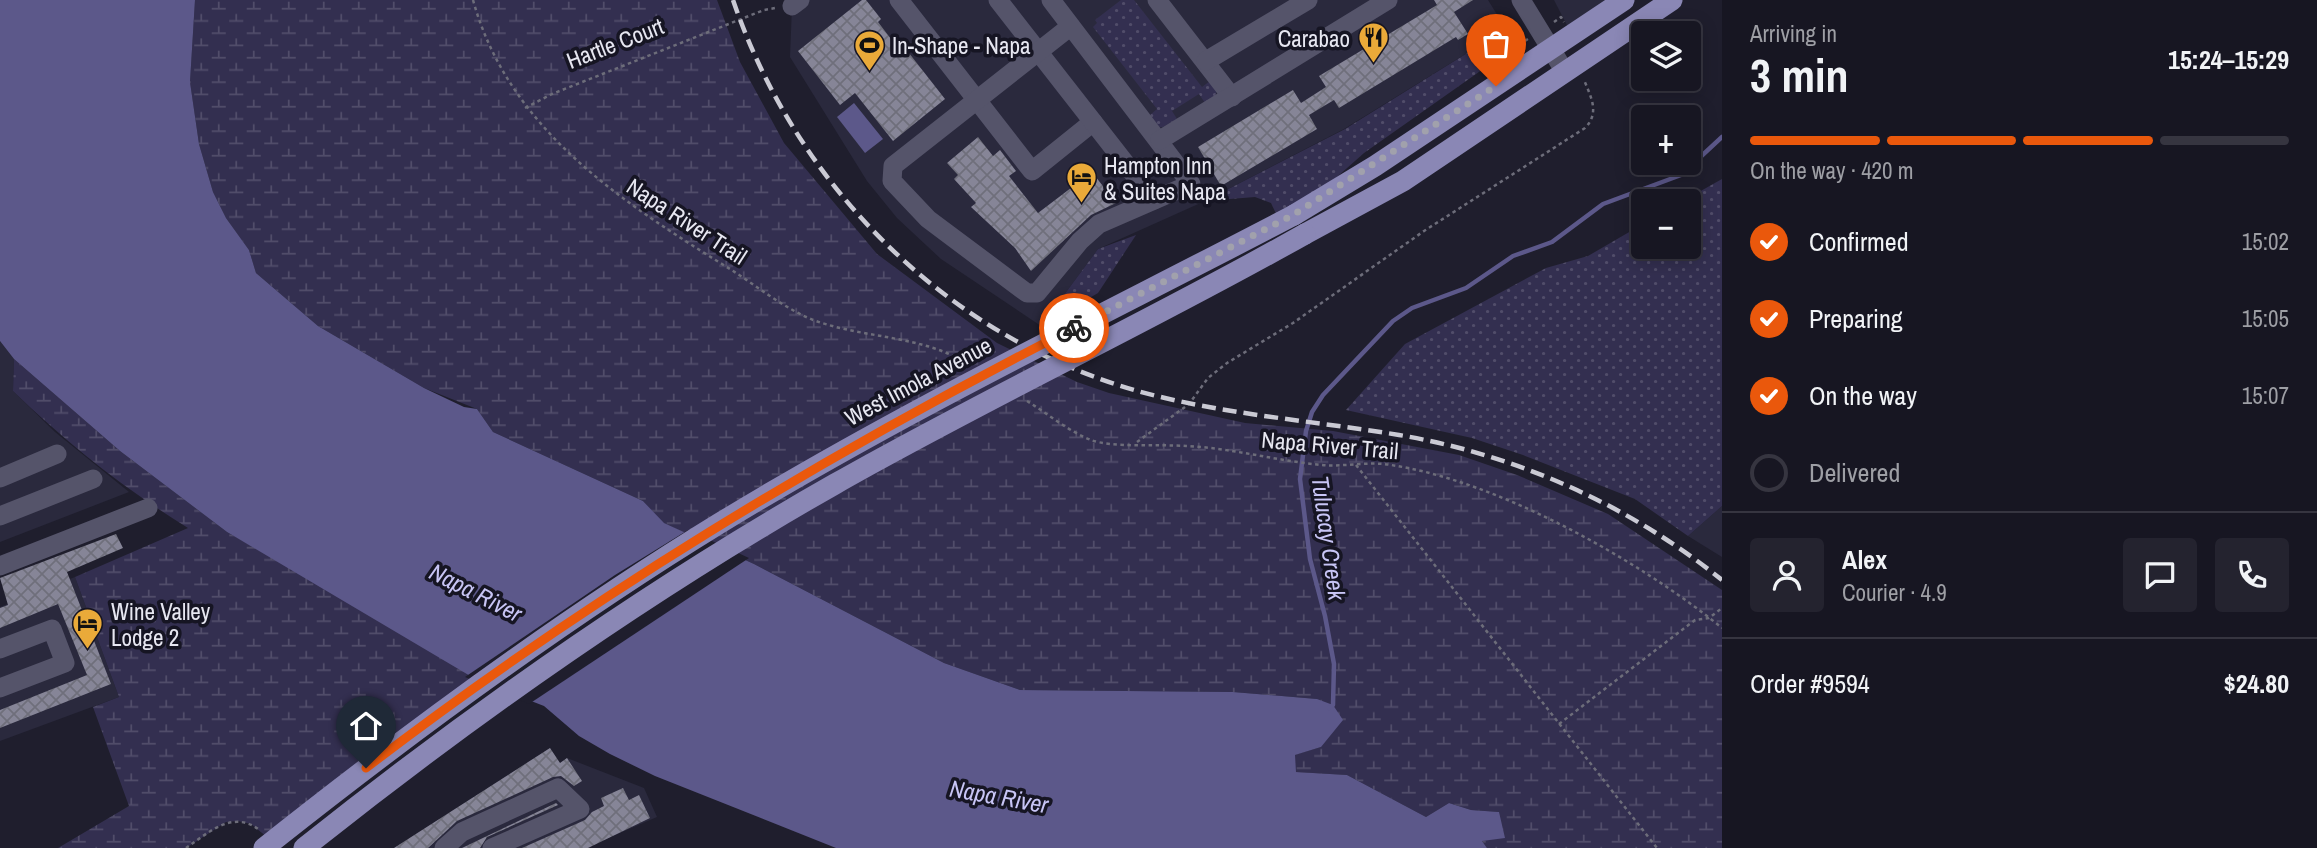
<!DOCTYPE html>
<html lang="en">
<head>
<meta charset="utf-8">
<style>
  body { margin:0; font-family:"Archivo Narrow",sans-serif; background:#24232f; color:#f1f3f6; height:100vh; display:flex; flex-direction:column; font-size:26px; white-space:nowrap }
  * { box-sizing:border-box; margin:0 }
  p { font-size:23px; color:#9e9fa5 }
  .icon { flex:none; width:38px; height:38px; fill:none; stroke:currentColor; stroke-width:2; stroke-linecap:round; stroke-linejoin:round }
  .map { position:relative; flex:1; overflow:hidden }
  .drawer { display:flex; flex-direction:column; background:#171622; width:595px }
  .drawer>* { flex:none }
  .controls { position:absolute; left:1631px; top:21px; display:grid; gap:14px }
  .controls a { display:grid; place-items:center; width:70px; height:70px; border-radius:7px; background:#171622; box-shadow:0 4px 18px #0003,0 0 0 2px #363540; font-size:35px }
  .pin { position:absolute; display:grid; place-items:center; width:60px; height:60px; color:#fff; margin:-72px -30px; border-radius:50% 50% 50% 0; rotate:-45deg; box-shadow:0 0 7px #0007 }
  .pin .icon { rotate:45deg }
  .courier { position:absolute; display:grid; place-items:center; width:70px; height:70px; margin:-35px; border:5px solid #ea580c; border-radius:50%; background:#fff; color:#222; box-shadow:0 2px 9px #0007 }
  .head em { font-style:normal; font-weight:800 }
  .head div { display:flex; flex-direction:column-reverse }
  .head { display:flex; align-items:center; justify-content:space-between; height:119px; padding:0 28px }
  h1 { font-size:46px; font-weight:800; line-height:52px }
  .bar { display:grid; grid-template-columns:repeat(4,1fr); gap:10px 7px; align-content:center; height:84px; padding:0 28px }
  .bar i { height:9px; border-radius:5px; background:#363540 }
  .bar .selected { background:#ea580c }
  .bar p { grid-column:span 4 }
  .line { display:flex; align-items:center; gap:18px; padding:0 28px; border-top:2px solid #363540 }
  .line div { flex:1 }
  .round { display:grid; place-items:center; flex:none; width:74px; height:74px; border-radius:7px; background:#24232f }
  ol { padding:0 28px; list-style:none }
  li { display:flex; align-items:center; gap:21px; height:77px }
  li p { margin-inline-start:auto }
  li .icon { padding:7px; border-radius:50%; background:#ea580c; color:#fff; stroke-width:4 }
  li:last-child { color:#9e9fa5 }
  li i { width:38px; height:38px; border:4px solid #363540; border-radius:50% }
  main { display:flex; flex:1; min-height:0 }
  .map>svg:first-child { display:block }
</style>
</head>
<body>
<main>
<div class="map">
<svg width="1722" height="848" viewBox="0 0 1722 848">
  <defs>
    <pattern id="grass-dots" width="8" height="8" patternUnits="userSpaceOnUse" patternTransform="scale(1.75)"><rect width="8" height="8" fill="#332f50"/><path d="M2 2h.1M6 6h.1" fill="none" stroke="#514d6a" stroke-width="1.8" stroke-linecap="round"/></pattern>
    <pattern id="wetland-marsh" width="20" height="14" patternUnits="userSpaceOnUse" patternTransform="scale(1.75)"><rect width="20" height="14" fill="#332f50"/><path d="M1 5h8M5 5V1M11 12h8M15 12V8" fill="none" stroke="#514d6a"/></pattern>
    <pattern id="building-cross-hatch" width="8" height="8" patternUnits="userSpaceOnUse" patternTransform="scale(1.75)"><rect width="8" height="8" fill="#868597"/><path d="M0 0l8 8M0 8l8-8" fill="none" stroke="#6f6f7b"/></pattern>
  </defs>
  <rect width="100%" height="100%" fill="#1f1e2d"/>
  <g fill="#2a293d">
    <polygon points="800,0 1488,0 1506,29 1344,129 1205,201 1098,249 1041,326 941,259 897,218 867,181 790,57 792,6"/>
    <polygon points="1554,0 1624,0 1572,35"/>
    <polygon points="0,341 14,359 13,391 55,432 129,492 0,542"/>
    <polygon points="1722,506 1722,557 1688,536"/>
    <polygon points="75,577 119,697 0,741 0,607"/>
    <polygon points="550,748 560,763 567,758 644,788 657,817 585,848 394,848"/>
  </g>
  <g fill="url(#grass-dots)">
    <polygon points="1121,0 1134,0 1202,87 1210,81 1217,90 1215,97 1205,103 1199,94 1172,111 1177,119 1163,127 1157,127 1150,115 1157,109 1093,27 1097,23 1095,20"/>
    <polygon points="1506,29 1503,55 1364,153 1294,215 1280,222 1271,203 1255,197 1205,201 1345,129"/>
    <polygon points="1722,179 1722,506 1688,536 1635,499 1523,455 1472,438 1346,410 1405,344 1546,268 1588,256 1643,224 1643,247 1689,247 1689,201 1683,201"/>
    <polygon points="1136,235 1098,293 1041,326 1098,249"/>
  </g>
  <g fill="url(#wetland-marsh)">
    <polygon points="195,0 717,0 740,62 784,143 877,254 997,343 1077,382 1109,393 1245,423 1333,431 1459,455 1517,475 1608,514 1722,590 1722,848 1487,848 1482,841 1499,812 1471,810 1449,803 1426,817 1347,775 1295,772 1294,755 1321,747 1317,699 1233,692 1020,690 944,663 754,564 663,523 643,501 493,432 477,409 424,388 318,326 256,273 249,250 226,218 213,192 199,144 190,82"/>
    <path d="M14,359L120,451L227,532L483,680L267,837L251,824L238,821L226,822L186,848H58L129,806L93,707L119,697L75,577L188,528C122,487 69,445 13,391Z"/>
  </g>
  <g fill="#5c588a">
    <polygon points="0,0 195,0 190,82 199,144 213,192 226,218 249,250 256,273 318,326 424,388 464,407 477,409 493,432 643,501 664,523 754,564 944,663 1020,690 1233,692 1317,699 1333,705 1343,720 1321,747 1295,755 1296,772 1347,775 1426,817 1449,803 1471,810 1499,812 1505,838 1482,841 1487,848 836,848 655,776 610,754 579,736 544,706 477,680 227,532 120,451 14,359 0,341"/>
    <polygon points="854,103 883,139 865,153 837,117"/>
  </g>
  <polygon fill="#1f1e2d" points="688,530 749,558 529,704 465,677 615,575"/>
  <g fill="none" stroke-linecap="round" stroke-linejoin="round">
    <polyline stroke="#5c588a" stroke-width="4.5" points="1329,708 1333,705 1334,664 1325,616 1310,559 1300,479 1306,431 1312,412 1323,395 1393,321 1412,308 1466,288 1513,256 1552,242 1603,204 1681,175 1722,137"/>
  </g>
  <g fill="url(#building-cross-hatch)">
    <polygon points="862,0 866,0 881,19 878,22 901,52 905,48 945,99 893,141 855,93 840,105 798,51"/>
    <polygon points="1434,0 1473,0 1454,12 1468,34 1458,40 1456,37 1339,108 1334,100 1309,115 1317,129 1221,186 1198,147 1293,90 1301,103 1326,87 1319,76 1437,5"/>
    <polygon points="978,137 993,156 1000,150 1016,171 1009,176 1038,213 1092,172 1116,203 1091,215 1031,271 1015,248 971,207 976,203 954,179 958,175 947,163"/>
    <polygon points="116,534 123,548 67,572 111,684 0,728 0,710 87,675 58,604 0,628 0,608 8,605 0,578"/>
    <polygon points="550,748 560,763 567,758 582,781 574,786 561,776 553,777 457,821 428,848 394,848"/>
    <polygon points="623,788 629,800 639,795 650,818 588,848 522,848 585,820 592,812 604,806 601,798"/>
    <polygon points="556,803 558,805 487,837 480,848 462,848"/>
  </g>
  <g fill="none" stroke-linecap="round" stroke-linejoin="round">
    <g stroke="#6d6d7a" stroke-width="2.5" stroke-dasharray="3.5 3.5" stroke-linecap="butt">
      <path d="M473,0C509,130 622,202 730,269C757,286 786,310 816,321C867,339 922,335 968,364"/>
      <polyline points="1554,22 1561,17 1564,22"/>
      <polyline points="1512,55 1513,48 1528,39"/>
      <polyline points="525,108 552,94 764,10 775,8"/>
      <path d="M1027,401C1048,414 1068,431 1091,440C1112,448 1160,444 1186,446C1232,448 1277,461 1322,465C1345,467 1369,461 1391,465C1498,481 1639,560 1722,628"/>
      <path d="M1137,442L1189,404L1208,378L1227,363L1293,323L1424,231L1585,128C1600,113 1591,97 1584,80"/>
      <polyline points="1356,465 1657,848"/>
      <polyline points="1559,724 1695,620 1709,618 1722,608"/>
      <path d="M186,848C208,833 232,810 258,829"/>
    </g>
    <g stroke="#55546a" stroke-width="19">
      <polyline points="899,0 1032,171 1093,122"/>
      <polyline points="998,0 1154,200"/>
      <polyline points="1051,0 1191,184 1099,224 1080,241 1037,293 1027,293 928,219 892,181 893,166 1071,26"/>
      <polyline points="1157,0 1232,97"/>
      <polyline points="1521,0 1565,72"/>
      <polyline points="792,6 800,0"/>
      <polyline points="1206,61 1308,0"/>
      <polyline points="1160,140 1388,0"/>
      <polyline points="0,478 57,454"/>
      <polyline points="0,516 93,479"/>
      <polyline points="0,566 148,508"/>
      <polyline points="0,649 52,629 65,663 0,688"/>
      <polyline points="444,848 462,832 558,788 580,809 492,848"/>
    </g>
    <g stroke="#8a87b5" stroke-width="21">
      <polyline points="1294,215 1375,166 1624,0"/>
      <polyline points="1305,234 1403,181 1672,0"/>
    </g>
    <path stroke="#cacad4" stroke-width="4.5" stroke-dasharray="14 7" stroke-linecap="butt" d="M733,0C800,196 961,351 1165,398C1242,416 1321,422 1399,435C1517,455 1629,505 1722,580"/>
    <g stroke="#8a87b5" stroke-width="21">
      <path d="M264,848C410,732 560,621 720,523C905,410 1101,316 1294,215"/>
      <path d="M304,848C472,714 648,590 835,484C990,396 1151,321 1305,234"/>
    </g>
  </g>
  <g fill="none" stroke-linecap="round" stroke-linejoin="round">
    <polyline stroke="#a1a1ac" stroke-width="7" stroke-dasharray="0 12.6" points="1074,328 1293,215 1496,86"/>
    <path stroke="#ea580c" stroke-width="9" d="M366,768C589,597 823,456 1074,328"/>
  </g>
  <defs>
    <symbol id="restaurant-pin" viewBox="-11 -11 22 30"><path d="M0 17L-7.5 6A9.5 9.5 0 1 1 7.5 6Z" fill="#eaaa39" stroke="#161523"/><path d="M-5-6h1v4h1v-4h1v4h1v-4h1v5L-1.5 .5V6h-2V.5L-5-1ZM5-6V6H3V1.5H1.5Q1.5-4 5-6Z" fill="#111"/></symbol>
    <symbol id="stadium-pin" viewBox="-11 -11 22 30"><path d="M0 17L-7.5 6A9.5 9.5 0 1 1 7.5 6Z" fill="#eaaa39" stroke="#161523"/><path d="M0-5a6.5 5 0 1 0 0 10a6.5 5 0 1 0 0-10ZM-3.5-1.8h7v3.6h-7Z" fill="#111"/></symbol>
    <symbol id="hotel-pin" viewBox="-11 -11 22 30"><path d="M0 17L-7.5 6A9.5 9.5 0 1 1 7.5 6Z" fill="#eaaa39" stroke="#161523"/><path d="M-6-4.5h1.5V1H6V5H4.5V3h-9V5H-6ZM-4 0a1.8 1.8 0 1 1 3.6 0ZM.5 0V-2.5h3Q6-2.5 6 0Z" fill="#111"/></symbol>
  </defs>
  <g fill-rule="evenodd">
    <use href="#restaurant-pin" x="1356" y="20" width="35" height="47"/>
    <use href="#stadium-pin" x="852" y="28" width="35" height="47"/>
    <use href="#hotel-pin" x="1064" y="160" width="35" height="47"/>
    <use href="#hotel-pin" x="70" y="606" width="35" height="47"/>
  </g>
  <g text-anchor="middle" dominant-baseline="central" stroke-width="7" stroke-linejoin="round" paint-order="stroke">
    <g font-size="23" fill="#e7e7f1" stroke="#161523" text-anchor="start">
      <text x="1350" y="38" text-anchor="end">Carabao</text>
      <text x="892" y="45">In-Shape - Napa</text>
      <text x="1104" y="165">Hampton Inn<tspan x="1104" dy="26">&amp; Suites Napa</tspan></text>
      <text x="111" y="611">Wine Valley<tspan x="111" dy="26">Lodge 2</tspan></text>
    </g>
    <g font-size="23" fill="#e7e7f1" stroke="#161523">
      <text transform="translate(615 43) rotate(-21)">Hartle Court</text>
      <text transform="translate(687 221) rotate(33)">Napa River Trail</text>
      <text transform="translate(918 381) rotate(-28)">West Imola Avenue</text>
      <text transform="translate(1330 445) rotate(5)">Napa River Trail</text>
    </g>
    <g font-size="24" font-style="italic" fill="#c8c5f5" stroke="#161523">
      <text transform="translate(1329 538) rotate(82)">Tulucay Creek</text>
      <text transform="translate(476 592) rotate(27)">Napa River</text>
      <text transform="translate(999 796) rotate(10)">Napa River</text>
    </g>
  </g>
</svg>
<div class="controls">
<a><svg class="icon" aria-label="layers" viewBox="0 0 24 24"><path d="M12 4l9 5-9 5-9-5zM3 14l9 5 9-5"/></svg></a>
<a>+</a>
<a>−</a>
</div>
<div class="pin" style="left:1496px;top:86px;background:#ea580c"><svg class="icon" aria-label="bag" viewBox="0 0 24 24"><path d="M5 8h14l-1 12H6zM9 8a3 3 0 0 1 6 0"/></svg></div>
<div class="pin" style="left:366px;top:768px;background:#1f2937"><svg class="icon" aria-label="home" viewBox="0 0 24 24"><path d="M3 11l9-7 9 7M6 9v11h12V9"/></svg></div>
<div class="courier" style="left:1074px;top:328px"><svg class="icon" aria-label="bike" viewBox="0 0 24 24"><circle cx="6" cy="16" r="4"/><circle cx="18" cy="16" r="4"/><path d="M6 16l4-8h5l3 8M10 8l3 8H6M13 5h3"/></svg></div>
</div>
<section class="drawer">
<div class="head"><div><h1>3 min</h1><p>Arriving in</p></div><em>15:24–15:29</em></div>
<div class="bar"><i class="selected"></i><i class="selected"></i><i class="selected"></i><i></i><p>On the way · 420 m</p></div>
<ol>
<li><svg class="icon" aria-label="check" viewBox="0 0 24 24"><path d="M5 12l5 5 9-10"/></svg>Confirmed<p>15:02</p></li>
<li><svg class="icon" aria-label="check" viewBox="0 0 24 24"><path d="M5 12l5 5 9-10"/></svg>Preparing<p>15:05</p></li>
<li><svg class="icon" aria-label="check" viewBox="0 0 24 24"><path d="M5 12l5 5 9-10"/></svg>On the way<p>15:07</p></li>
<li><i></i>Delivered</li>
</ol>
<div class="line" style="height:126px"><a class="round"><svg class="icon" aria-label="person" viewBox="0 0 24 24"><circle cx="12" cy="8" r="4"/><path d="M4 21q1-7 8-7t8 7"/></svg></a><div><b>Alex</b><p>Courier · 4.9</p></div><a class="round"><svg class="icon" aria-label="chat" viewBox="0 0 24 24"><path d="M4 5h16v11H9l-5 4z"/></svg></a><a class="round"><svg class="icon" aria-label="phone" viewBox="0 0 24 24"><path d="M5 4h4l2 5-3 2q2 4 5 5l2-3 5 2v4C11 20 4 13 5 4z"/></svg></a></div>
<div class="line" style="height:91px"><div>Order #9594</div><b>$24.80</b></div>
</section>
</main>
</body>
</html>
